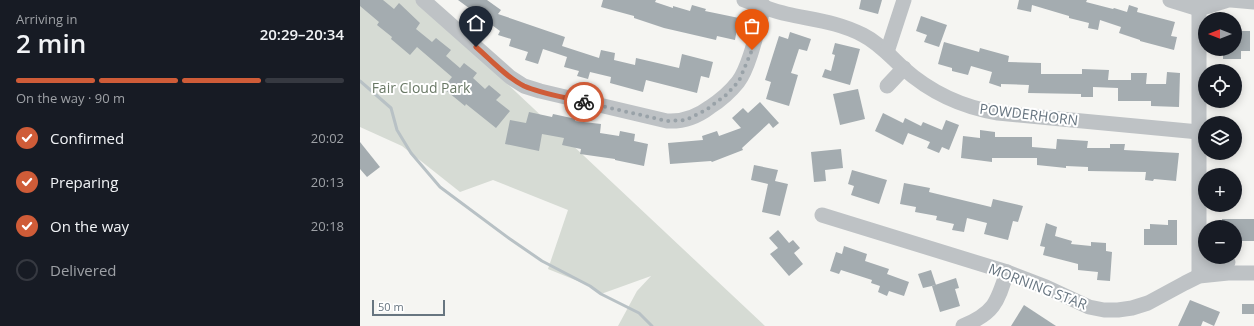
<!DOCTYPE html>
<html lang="en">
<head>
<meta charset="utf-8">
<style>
  body { margin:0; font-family:"Open Sans",sans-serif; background:#20242c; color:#f1f3f6; height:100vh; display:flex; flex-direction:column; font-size:15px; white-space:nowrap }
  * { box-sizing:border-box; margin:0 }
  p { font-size:13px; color:#9ea1a6 }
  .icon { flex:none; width:22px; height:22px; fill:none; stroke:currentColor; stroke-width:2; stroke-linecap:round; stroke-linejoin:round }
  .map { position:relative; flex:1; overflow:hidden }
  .details { display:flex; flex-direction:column; background:#171b24; width:360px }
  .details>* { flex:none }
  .needle { width:26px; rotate:270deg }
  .tools { position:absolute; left:838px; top:12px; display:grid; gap:8px }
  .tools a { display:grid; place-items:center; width:44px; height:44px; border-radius:50%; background:#171b24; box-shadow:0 2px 10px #0003; font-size:20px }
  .scale { position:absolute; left:12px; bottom:10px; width:73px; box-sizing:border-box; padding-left:4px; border:2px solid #677580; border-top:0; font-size:11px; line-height:14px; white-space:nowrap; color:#677580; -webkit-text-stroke:3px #fff; paint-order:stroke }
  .pin { position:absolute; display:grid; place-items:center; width:34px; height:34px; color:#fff; margin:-41px -17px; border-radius:50% 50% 50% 0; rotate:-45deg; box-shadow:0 0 4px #0007 }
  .pin .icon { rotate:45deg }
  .courier { position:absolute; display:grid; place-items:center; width:40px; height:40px; margin:-20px; border:3px solid #cf5c38; border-radius:50%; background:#fff; color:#222; box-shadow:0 1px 5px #0007 }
  .overview em { font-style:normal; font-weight:600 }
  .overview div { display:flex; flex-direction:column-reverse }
  .overview { display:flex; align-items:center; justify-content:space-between; height:68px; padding:0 16px }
  h1 { font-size:26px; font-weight:600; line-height:30px }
  .bar { display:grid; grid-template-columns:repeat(4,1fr); gap:6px 4px; align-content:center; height:48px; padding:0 16px }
  .bar i { height:5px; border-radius:3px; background:#363941 }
  .bar .current { background:#cf5c38 }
  .bar p { grid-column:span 4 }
  ol { padding:0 16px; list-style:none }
  li { display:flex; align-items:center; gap:12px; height:44px }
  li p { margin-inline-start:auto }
  li .icon { padding:4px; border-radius:50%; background:#cf5c38; color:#fff; stroke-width:4 }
  li:last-child { color:#9ea1a6 }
  li i { width:22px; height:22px; border:2px solid #363941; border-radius:50% }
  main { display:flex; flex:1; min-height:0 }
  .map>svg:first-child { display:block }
</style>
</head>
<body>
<main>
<section class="details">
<div class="overview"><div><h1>2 min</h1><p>Arriving in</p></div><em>20:29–20:34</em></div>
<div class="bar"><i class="current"></i><i class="current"></i><i class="current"></i><i></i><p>On the way · 90 m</p></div>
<ol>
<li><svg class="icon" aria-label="check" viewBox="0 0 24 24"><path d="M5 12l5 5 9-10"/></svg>Confirmed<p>20:02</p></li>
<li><svg class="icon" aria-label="check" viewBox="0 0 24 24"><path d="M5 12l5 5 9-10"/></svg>Preparing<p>20:13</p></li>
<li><svg class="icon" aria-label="check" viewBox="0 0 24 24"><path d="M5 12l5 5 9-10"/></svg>On the way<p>20:18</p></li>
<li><i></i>Delivered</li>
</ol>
</section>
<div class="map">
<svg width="894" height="326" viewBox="0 0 894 326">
  <rect width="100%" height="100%" fill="#f5f5f2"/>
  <polygon fill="#d6dbd4" points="0,0 58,0 405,326 258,326 277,291 291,276 241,294 230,286 188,269 208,210 133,180 100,192 42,146 0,127"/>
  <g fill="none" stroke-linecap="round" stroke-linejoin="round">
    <polyline stroke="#b8c1c5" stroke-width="3" points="0,81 31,108 37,130 51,153 80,187 150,239 182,261 230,286 241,294 279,313 292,326"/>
  </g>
  <g fill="#a4acb0">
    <polygon points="0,0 23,0 34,9 39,3 60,23 56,29 72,42 76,38 91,50 86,56 100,68 104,63 117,73 113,78 125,89 129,85 141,95 136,100 150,111 136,128 106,104 105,106 83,88 92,77 57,47 50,55 31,39 32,37 17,25 19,22 0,6"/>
    <polygon points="98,0 127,0 141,10 138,14 205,37 202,46 239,58 241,50 255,53 254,60 275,65 276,58 319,68 322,54 353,62 349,78 341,76 337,93 286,80 283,92 250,83 251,77 230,72 228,79 217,76 219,71 204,67 207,57 183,49 178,64 165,60 168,52 149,46 151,39 138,35 140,31"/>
    <polygon points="243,0 296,0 295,2 313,8 313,6 330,11 332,5 346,9 345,11 379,18 375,40 357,36 356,40 304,28 274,18 274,16 241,7"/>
    <polygon points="501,0 522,0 518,14 499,9"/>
    <polygon points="659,0 727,0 726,2 753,9 754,8 767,12 769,5 778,8 777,12 815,22 811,36 817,37 814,50 780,41 780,40 759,33 761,27 740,20 738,30 728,28 729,23 709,18 709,16 672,5 671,12 657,9"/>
    <polygon points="561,16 587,25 579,47 564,42 567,35 556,31"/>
    <polygon points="875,31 890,31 890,51 881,51 881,59 863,59 863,49 875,49"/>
    <polygon points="430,32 451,39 447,51 439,49 431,73 438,75 429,106 406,99 411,82 405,80 419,36 428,39"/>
    <polygon points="584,42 619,52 620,48 649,56 648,62 681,63 681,74 722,74 722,69 749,70 748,80 771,80 771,73 787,73 786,84 806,84 807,72 820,73 819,107 791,106 791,101 758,101 758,88 733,87 733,97 721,97 721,94 668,93 669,85 641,84 641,87 629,83 632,72 611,66 608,75 592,71 592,68 578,64"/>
    <polygon points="475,43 500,49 490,85 462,77 465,69 471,71 475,55 472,54"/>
    <polygon points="498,89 505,119 480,125 473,94"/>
    <polygon points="400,102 419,123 413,128 409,123 382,148 383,150 352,162 351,161 310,164 308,143 343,140 342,136 357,131 359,136 381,128 372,118 383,108 388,113"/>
    <polygon points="169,112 192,117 193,114 216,119 215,121 241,124 240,133 259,136 260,131 275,134 274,141 288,144 284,166 255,160 255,159 220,154 221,149 202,145 204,138 182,134 179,151 145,144 150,120 166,123"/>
    <polygon points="523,113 543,123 545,118 561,126 563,122 582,130 586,120 599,125 589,150 582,147 579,153 567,148 570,142 548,133 543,145 515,131"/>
    <polygon points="620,130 635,132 635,137 672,137 672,147 696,149 697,139 728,141 727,148 750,148 750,144 765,144 764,150 819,153 816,181 794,179 793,181 785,180 786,172 728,171 728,167 706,166 706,168 677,165 677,158 632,158 632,162 601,158 603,136 620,138"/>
    <polygon points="0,142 20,167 7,177 0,169"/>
    <polygon points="481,149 483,168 465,170 466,181 454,182 451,152"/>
    <polygon points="394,165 418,170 415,181 428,184 420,216 402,212 408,184 391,180"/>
    <polygon points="492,170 527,180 519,204 491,195 494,186 488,184"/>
    <polygon points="544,183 570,188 569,192 631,207 633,199 663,206 658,222 653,221 648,240 624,234 627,223 607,218 604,232 592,230 594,224 576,220 577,216 555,212 556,207 540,204"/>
    <polygon points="862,219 894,219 894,241 875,241 875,227 862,227"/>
    <polygon points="808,220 817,220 817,245 784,245 784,229 790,229 790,224 808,225"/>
    <polygon points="686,223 697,227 695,236 712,241 711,244 731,246 731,242 746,243 746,251 752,252 750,281 737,280 738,272 718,270 718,264 683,255 685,247 680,246"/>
    <polygon points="418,230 429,243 433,240 440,248 434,253 443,264 429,276 410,254 418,248 409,238"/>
    <polygon points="484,246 507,254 505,261 529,269 527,274 549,282 544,296 529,291 527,296 518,292 520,286 511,283 512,280 481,270 479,274 470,271 476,252 482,254"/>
    <polygon points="571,270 576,285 563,288 558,274"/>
    <polygon points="596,278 599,288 595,289 600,306 580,312 572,286"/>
    <polygon points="830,300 860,312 854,326 843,321 841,326 818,326"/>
    <rect x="882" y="304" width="12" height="10"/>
    <polygon points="664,305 696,326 651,326"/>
  </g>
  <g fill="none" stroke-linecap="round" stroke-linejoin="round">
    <g stroke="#bec2c5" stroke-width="15">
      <path d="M63,0L150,77L164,86L180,91L307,121C324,122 337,117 350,107C361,100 370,92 378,82C390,66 398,27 404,6"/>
      <path d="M384,0C398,5 413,11 427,14C454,20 478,22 503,35C519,43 530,56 543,68C571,93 601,107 638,113L839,132"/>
      <polyline points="810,0 839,9 868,0"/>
      <polyline points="839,0 839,276"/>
      <polyline points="871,0 894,2"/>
      <polyline points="527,52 544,0"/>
      <polyline points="527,86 544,68"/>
      <polyline points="462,215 647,272 686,287 729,307 744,310 758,310 772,308 788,303 825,283 839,276 868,273 894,273"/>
      <polyline points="840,262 868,262"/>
      <path d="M603,326C634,313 637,303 647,272"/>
    </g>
  </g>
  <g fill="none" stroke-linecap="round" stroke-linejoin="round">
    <polyline stroke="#99a2a8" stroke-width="4" stroke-dasharray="0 7.2" points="224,102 307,121 326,120 346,110 366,95 379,81 392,50"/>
    <path stroke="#cf5c38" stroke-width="5" d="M116,47C131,60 146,77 164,86C182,94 205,97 224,102"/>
  </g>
  <g text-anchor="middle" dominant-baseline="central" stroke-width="4" stroke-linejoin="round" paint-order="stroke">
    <g font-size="14" fill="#697865" stroke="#fff">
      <text x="61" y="87">Fair Cloud Park</text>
    </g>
    <g font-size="14" fill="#677580" stroke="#fff">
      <text transform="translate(669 114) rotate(7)">POWDERHORN</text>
      <text transform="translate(678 286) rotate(21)">MORNING STAR</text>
    </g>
  </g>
</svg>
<div class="tools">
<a><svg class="needle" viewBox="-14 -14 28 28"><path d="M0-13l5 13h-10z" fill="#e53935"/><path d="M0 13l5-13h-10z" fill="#9ea1a6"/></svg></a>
<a><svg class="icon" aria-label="locate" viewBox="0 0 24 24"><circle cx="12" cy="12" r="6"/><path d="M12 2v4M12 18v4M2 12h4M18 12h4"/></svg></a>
<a><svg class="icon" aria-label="layers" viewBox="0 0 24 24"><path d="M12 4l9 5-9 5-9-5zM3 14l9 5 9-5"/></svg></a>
<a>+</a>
<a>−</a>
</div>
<div class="scale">50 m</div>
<div class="pin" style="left:392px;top:50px;background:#ea580c"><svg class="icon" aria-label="bag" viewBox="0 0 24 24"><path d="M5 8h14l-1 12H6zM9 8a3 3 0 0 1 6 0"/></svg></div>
<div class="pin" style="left:116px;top:47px;background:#1f2937"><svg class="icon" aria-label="home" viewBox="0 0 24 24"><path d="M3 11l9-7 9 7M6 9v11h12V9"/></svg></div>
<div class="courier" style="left:224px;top:102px"><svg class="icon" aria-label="bike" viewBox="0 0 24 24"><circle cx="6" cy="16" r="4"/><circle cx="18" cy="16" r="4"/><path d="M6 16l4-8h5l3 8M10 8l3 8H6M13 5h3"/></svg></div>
</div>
</main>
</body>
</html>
